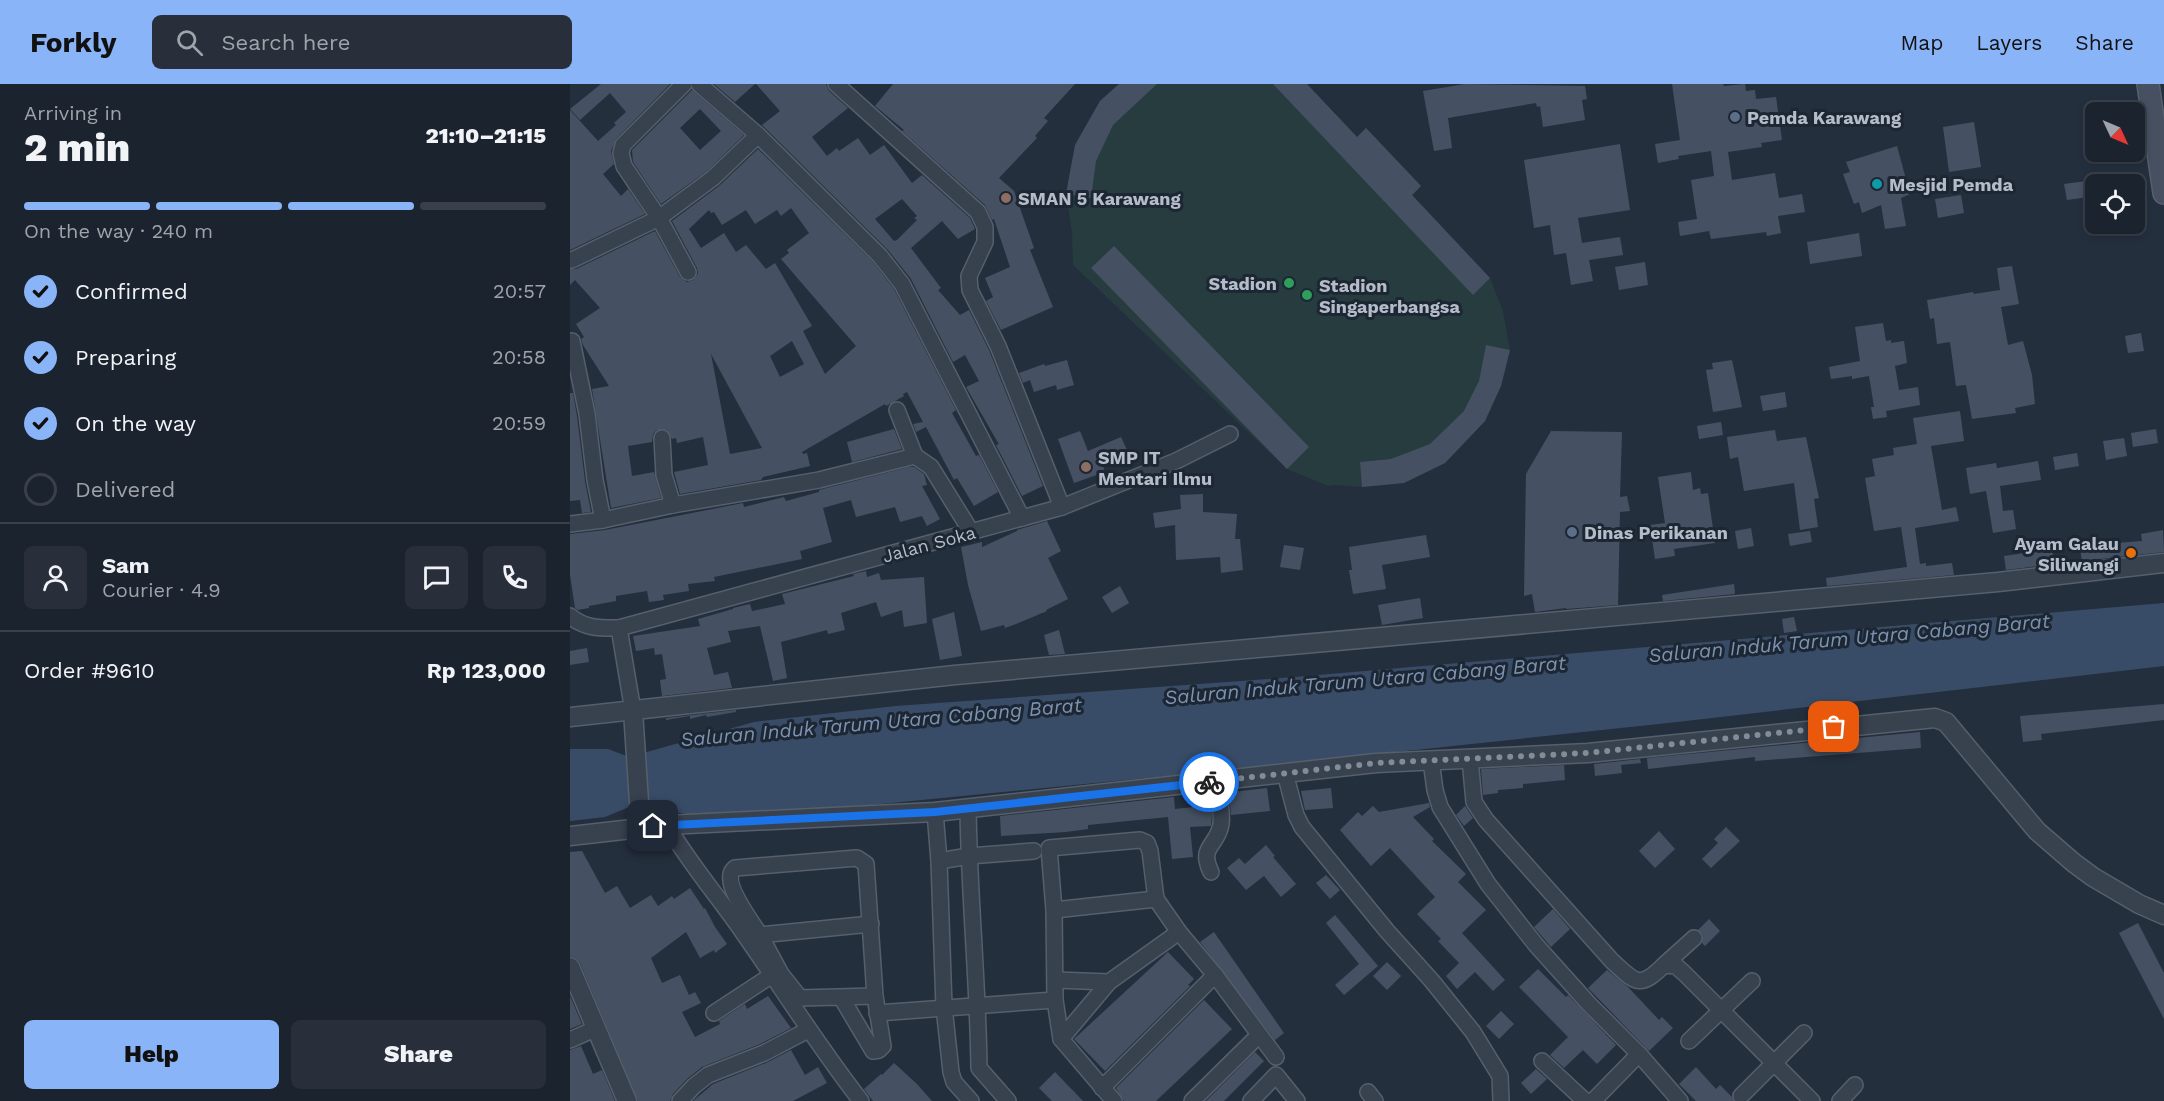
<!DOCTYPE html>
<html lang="en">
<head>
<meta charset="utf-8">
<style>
  body { margin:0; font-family:"Work Sans",sans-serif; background:#282f3a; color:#f1f3f6; height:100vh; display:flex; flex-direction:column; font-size:22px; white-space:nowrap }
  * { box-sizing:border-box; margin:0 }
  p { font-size:20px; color:#a0a4aa }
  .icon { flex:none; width:33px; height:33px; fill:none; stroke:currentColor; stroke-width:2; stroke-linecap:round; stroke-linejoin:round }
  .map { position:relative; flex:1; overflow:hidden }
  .panel { display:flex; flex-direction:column; background:#1b232e; width:570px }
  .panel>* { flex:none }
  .needle { width:39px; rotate:134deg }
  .fabs { position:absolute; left:1515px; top:18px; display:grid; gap:12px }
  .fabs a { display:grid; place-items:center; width:60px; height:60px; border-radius:9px; background:#1b232e; box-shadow:0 3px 9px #0003,0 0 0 2px #39404a; font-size:30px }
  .pin { position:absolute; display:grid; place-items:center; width:51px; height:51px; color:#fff; margin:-26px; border-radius:12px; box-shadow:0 3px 9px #0006 }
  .courier { position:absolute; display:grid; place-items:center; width:60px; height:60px; margin:-30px; border:4px solid #1a73e8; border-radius:50%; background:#fff; color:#222; box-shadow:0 2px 8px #0007 }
  .overview em { font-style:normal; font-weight:800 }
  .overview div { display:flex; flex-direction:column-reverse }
  .overview { display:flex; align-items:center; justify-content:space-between; height:102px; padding:0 24px }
  h1 { font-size:39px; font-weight:800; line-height:45px }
  .bar { display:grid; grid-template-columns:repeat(4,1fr); gap:9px 6px; align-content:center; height:72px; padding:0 24px }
  .bar i { height:8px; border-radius:4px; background:#39404a }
  .bar .active { background:#8ab4f8 }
  .bar p { grid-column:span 4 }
  .line { display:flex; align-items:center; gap:15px; padding:0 24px; border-top:2px solid #39404a }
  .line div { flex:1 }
  .round { display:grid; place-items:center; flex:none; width:63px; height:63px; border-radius:9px; background:#282f3a }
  ol { padding:0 24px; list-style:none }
  li { display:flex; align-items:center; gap:18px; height:66px }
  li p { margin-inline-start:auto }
  li .icon { padding:6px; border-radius:50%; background:#8ab4f8; color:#111; stroke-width:4 }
  li:last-child { color:#a0a4aa }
  li i { width:33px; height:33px; border:3px solid #39404a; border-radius:50% }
  .button { display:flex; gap:12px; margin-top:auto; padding:12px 24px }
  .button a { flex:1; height:69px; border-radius:9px; background:#8ab4f8; color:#111; font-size:24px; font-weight:800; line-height:69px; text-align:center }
  .button a+a { background:#282f3a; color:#f1f3f6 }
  header { display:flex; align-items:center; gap:36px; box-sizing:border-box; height:84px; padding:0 30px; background:#8ab4f8; color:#111 }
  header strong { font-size:28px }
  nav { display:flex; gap:33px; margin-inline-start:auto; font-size:21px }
  .search { width:420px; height:54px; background:#282f3a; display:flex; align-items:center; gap:15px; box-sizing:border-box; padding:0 21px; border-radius:9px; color:#a0a4aa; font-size:22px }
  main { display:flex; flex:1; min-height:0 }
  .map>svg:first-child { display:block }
</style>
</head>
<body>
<header>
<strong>Forkly</strong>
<div class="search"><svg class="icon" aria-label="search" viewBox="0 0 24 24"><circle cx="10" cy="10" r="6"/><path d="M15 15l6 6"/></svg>Search here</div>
<nav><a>Map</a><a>Layers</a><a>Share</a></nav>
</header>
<main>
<section class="panel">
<div class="overview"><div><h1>2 min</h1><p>Arriving in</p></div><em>21:10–21:15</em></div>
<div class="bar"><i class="active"></i><i class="active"></i><i class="active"></i><i></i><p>On the way · 240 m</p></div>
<ol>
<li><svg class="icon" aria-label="check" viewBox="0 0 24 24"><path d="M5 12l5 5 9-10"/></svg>Confirmed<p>20:57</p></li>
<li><svg class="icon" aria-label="check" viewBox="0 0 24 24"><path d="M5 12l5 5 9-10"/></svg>Preparing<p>20:58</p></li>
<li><svg class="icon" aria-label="check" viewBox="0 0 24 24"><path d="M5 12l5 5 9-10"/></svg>On the way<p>20:59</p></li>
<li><i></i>Delivered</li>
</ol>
<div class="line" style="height:108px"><a class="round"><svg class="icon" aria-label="person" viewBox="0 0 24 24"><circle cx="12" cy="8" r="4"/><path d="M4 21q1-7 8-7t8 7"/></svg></a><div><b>Sam</b><p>Courier · 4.9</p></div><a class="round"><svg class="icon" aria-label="chat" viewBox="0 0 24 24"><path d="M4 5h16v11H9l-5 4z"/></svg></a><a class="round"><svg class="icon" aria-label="phone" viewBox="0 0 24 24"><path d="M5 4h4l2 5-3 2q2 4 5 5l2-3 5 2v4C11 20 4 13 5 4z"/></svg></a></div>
<div class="line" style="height:78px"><div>Order #9610</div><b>Rp 123,000</b></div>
<div class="button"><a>Help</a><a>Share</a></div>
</section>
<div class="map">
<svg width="1594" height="1017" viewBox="0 0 1594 1017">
  <rect width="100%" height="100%" fill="#242f3e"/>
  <polygon fill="#263c3f" points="549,0 737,0 787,53 796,44 851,102 842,112 920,194 933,227 940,266 931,302 915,337 875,379 834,399 792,403 764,401 758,402 717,385 503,181 502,148 496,110 505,61 530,17"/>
  <polygon fill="#394c67" points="1594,519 1594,582 1098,639 638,688 250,726 128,732 64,721 35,733 0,737 0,665 38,665 59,673 184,638 326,622 725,593"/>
  <g fill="#455162" fill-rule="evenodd">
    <polygon points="31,0 100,0 46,55 41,67 44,80 33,90 51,112 58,105 75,130 0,166 0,26 28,57 46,41 44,39 56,28 40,9 10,36 0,25"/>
    <polygon points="144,0 185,0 165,18"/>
    <path d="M186,0H256L259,7L278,24L242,53L257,72L267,64L269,67L288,54L300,71L314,61L342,99L352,91L400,134L405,145L388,155L372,137L341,164L371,204L368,206L390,231L399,226L419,266L473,402L452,412L426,361L429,360L427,357L396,303L409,297L395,271L383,278L341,195L318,166L192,41L210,27ZM332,115L347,132L344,134L347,136L327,156L324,157L305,135Z"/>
    <polygon points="323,0 505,0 474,34 478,37 465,52 467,54 429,94 444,107 464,164 460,166 483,223 431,246 416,217 423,213 415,194 440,183 424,135 422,136 415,121 332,47 334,46 305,22"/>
    <polygon points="549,0 587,0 543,41 526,77 521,114 496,110 505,61 530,17"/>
    <polygon points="703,0 737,0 787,53 796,44 851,102 842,111 920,194 903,211"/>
    <polygon points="895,0 1015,2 1017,15 1012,16 1015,36 973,43 970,22 967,23 966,19 878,34 882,64 864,67 853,7"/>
    <polygon points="1102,0 1153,0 1154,2 1175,0 1176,7 1185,6 1186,15 1206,13 1212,56 1191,59 1192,63 1158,68 1162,96 1205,89 1209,114 1232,110 1235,128 1208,132 1211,149 1197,152 1196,148 1141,155 1139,147 1110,152 1108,138 1127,135 1121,96 1144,92 1141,67 1108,72 1109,75 1088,79 1085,60 1110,56"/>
    <path d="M122,6L174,51L137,87L91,120L63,78L62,66ZM130,25L151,47L130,66L110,44Z"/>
    <polygon points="1404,38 1411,83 1379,88 1373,43"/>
    <polygon points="1050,60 1060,126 1008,134 1012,159 1050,153 1053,171 1019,176 1023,197 1001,201 996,169 984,171 980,141 964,144 954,76"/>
    <polygon points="1327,62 1340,110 1331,114 1336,142 1315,145 1311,121 1292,129 1289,118 1284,120 1273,90 1280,88 1276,78"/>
    <path d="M188,65L303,178L324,205L386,326L382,329L406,372L409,371L428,408L404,422L387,394L384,396L356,343L346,348L343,340L353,338L337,308L333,310L334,312L316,322L315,320L232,368L233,370L237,369L240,382L193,393L191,396L110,410L104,388L138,381L133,353L107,359L106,354L102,355L97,346H87L83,350L82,358L58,362L62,392L84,388L91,414L41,424L22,305L39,302L13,261L11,255L14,253L6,240L30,224L5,196L0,201V185H6L85,147L110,193L117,198L123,196L128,189L127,184L102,137L149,102ZM221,124L239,149L217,166L219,169L211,175L286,262L255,290L233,247L242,242L205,179L196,185L176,161L166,168L154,149L131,164L119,145L139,126L141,129L144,128L152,141L176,126L185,140L207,126L211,132ZM222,257L234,280L210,293L200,272ZM141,270L192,364L160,370Z"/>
    <polygon points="1524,96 1526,112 1497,116 1494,100"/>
    <polygon points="1391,111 1394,129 1368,134 1365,115"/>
    <polygon points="1289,149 1292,172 1240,180 1237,158"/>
    <polygon points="544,162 739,363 717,385 521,184"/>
    <polygon points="1075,178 1078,201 1049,206 1045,183"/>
    <polygon points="1442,182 1449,220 1431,223 1438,261 1453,257 1462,291 1465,320 1445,324 1446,329 1402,335 1396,301 1386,302 1380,258 1367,260 1364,234 1360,235 1357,216 1403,208 1404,210 1430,206 1427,184"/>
    <polygon points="1313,239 1316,257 1321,256 1321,259 1334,257 1337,279 1325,282 1329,306 1348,303 1350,321 1316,327 1317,333 1303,335 1301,323 1304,323 1299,292 1282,295 1282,292 1261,295 1259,283 1290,277 1285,243"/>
    <polygon points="1571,249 1574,267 1558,269 1555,252"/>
    <polygon points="916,261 940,266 931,302 915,337 875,379 834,399 792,403 790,378 821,375 860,360 894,327 909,297"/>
    <polygon points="497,276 504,301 487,306 486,301 464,308 460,296 453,299 449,289 474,280 475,282"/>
    <polygon points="1162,276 1172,323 1143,328 1136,286 1143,285 1142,279"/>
    <polygon points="1215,308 1217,323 1193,327 1190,312"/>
    <polygon points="0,309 3,309 7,332 15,397 21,428 12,429 10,416 0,417"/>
    <polygon points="1390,327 1394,357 1361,362 1372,426 1386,423 1389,437 1345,444 1350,480 1356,479 1356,482 1382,479 1384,491 1257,502 1256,494 1337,483 1331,443 1304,447 1295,394 1305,392 1302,375 1324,371 1323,364 1347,360 1343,334"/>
    <polygon points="1151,338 1153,351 1129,355 1127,342"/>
    <polygon points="324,345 332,365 282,378 277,358"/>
    <polygon points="1586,345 1588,359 1563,363 1561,349"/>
    <polygon points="1205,346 1207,357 1236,353 1249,414 1244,415 1248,443 1230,446 1224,399 1174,407 1168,373 1160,375 1157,353"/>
    <polygon points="510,347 518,367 551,353 558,368 532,379 535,388 504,399 488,355"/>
    <polygon points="981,347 1052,348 1050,413 1057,412 1060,427 1050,428 1048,521 996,525 996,524 965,528 962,510 954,512 956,390"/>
    <polygon points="1554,354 1557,372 1536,376 1533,357"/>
    <polygon points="1507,369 1509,382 1485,386 1483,373"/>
    <polygon points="1468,377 1471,396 1430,402 1433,427 1443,426 1446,445 1423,449 1416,407 1400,410 1396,384 1426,379 1427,384"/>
    <polygon points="339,383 344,383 354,390 357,401 352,402 370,435 357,442 352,432 330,438 325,423 286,433 281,416 253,424 262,458 230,467 232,475 144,493 145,497 118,500 119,507 93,511 94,516 79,518 77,507 46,512 46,517 19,522 19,524 8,526 5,524 0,491 0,450 35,446 173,419 174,423 214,413 216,417 249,408 249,406"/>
    <polygon points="1121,388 1123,406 1130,404 1131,410 1138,409 1145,459 1104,465 1105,472 1085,475 1080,441 1095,439 1088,393"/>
    <polygon points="633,410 633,428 667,430 665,455 670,455 673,486 651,489 650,473 606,476 605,441 585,444 583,429 611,425 610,411"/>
    <polygon points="477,437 491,467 478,474 498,515 476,526 477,527 446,540 435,544 434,541 411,547 398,501 391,463 412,458 412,463 447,447 447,446"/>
    <polygon points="1181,444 1184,462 1168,465 1165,447"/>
    <polygon points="1593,446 1594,468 1512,477 1509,459 1528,456 1528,458 1546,455 1546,459 1572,457 1571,450"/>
    <polygon points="1240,447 1242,458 1220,462 1218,450"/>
    <polygon points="856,451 860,473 812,481 816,505 783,510 779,486 782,486 779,463"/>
    <polygon points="714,461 734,464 730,486 710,483"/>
    <polygon points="1482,465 1484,480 1436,486 1434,472"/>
    <polygon points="296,487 297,493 309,489 311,496 354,493 357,539 334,543 332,526 311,533 306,518 271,529 275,546 258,550 257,546 211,558 217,594 203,597 190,542 158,547 161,558 137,564 144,591 158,588 162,604 92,612 90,596 96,595 92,570 85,571 84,564 66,567 63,552 130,542 128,535 163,525 163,524 180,520 182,527 215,520 212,510 284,492 283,490"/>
    <polygon points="1164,500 1165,510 1093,517 1092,511"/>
    <polygon points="550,502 559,519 542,529 532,513"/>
    <polygon points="850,514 853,534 812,541 808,521"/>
    <polygon points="384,528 392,572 370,576 362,535"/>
    <polygon points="1224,533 1227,547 1214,549 1212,535"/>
    <polygon points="489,546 495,570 479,571 474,551"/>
    <polygon points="17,564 19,578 0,581 0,567"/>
    <polygon points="1594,620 1594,636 1471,650 1472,656 1453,658 1450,632"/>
    <polygon points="166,626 166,628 137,633 136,631 120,635 120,632 96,636 96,634"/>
    <polygon points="1350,648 1351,664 1185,677 1185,673 1078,685 1077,674"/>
    <polygon points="1070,675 1071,679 1051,681 1052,689 1025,692 1024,680"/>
    <polygon points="994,681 995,696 953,700 953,704 928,706 928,709 913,711 911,685"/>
    <polygon points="697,704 700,727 661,731 659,711 662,710 662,708"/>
    <polygon points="761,704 763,724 735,726 731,707"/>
    <polygon points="604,713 605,725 633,722 632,713 639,713 642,730 641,742 620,743 623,773 602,775 598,733 518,741 518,745 496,748 431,752 430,732"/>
    <polygon points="859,719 860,723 843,733 864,755 862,757 896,790 888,798 916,826 892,849 935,896 923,907 905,888 887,905 876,892 889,879 868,857 871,855 847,830 865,813 820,764 801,782 770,746 788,728 792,732 803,722 809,728"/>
    <polygon points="895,722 903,734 894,742 886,731"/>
    <polygon points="1156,743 1170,757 1141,784 1132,775 1148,759 1144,755"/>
    <polygon points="1089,747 1105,765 1085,784 1069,767"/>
    <polygon points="696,761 705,772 703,773 726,800 711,813 694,792 676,806 657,784 669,774 675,780"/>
    <polygon points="12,767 35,809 47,802 60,824 81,811 88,822 102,812 104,815 120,804 134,825 135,824 145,843 157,860 145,869 144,866 130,874 116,848 81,874 92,899 110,891 119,911 125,908 131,919 112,928 125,953 150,940 149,937 175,920 177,925 198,912 221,944 190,960 132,983 117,995 103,1010 100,1017 68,1017 10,879 6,874 0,872 0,768"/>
    <polygon points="756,791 770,806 760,815 746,799"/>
    <polygon points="983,825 1000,845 981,863 964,843"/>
    <polygon points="765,831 808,882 774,911 765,901 789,880 756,839"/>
    <polygon points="1139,835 1150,847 1135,862 1132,859 1133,851 1128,846"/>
    <polygon points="1568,839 1594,889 1594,935 1549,849"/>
    <polygon points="644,848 714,949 705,956 630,858"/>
    <polygon points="598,868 624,895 618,901 620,902 535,987 504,955"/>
    <polygon points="817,878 831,892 817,906 803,892"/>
    <polygon points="968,885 996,913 998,911 1046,961 1027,980 1013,966 994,984 980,971 998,953 949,903"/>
    <polygon points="1037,886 1058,903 1089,936 1092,933 1103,944 1079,967 1018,904"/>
    <polygon points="0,912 12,940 0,945"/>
    <polygon points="634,916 662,945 586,1017 554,1017 546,1004"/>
    <polygon points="931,927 944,940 929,955 916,942"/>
    <polygon points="11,962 23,990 32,986 45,1017 0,1017 0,966"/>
    <polygon points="221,966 235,991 248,983 257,999 223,1017 123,1017 143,1000 198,978"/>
    <polygon points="685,968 694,977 654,1017 636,1017"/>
    <polygon points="324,979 347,1000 362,1017 303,1017 294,1005 311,990 312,991"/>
    <polygon points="1126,983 1146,1005 1150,1001 1162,1013 1163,1017 1126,1017 1109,1000"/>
    <polygon points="966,985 977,995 961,1010 951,999"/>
    <polygon points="485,988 513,1017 482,1017 469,1004"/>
  </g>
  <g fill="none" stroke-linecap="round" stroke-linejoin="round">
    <defs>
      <g id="minor">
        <polyline points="114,0 53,61 51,69 54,82 89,134 118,188"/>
        <polyline points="129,0 188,51 310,172 332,200 452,434"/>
        <polyline points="266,0 408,128 415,143 415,158 399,192 400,206 428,262 492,423"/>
        <polyline points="2,176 89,134 143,94 188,51"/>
        <polyline points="2,257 17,330 25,396 33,436"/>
        <polyline points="327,326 345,372"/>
        <polyline points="92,354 94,391 103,421"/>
        <polyline points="0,440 33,436 103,421 249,396 345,372 361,383 402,449"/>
        <path d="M0,532C15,545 31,544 49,544L63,627"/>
        <polyline points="49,544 492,423 606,377 660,350"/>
        <path d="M900,675L904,718L916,736L1042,877C1065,898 1069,906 1094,881L1106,882L1114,889L1242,1017"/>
        <polyline points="861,677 865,706 870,723 918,800 966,861 1019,920 1069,970 1110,1017"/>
        <polyline points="715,689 726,731 732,743 817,847 862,897 903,948 930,992 931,1017"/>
        <path d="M398,724C399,811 408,897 409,984L438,1017"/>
        <polyline points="365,728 369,777 374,923 381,988 384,998 401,1017"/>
        <path d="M97,741C119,779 147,811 172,847C212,904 248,962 291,1017"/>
        <polyline points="369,777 399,772 464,767"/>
        <path d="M641,788C628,762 648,762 651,740C653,727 648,711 647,698"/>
        <polyline points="484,826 586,815"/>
        <path d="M301,840L190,851C182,838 149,796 165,784L287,774L296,780L305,912"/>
        <polyline points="190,851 211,890 230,914 305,912 313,962 309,966 303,967 271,913"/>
        <polyline points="1094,881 1124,854"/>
        <polyline points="486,896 539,898"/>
        <polyline points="144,929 202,891"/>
        <polyline points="307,929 485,916"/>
        <polyline points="491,955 539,898 609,848"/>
        <polyline points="0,956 27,944"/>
        <polyline points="1119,957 1182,897"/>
        <polyline points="972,977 1015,1017"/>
        <polyline points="532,1004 645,891"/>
        <polyline points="798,1008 805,1017"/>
        <polyline points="1171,1012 1234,949"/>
        <polyline points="110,1017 124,1002 138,991 194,969 238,946"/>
        <polyline points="544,1017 491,955 485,916 484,826 479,764 570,756 577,759 580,767 586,815 609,848 645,891 706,973"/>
        <polyline points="622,1017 689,951"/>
        <polyline points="681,1017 706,991 727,1017"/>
        <polyline points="1023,1017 1069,970"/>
        <polyline points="1270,1017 1285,1001"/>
      </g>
      <g id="tertiary">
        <polyline points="63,627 70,733 69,744"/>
        <polyline points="0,633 385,591 1428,498 1594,479"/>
        <polyline points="0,752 97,741 365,728 806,679 1018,669 1365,634 1376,638 1467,747 1504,779 1523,793 1569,820 1594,831"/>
        <polyline points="0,883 57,1017"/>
      </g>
      <polyline id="secondary" points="1578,0 1594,109"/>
    </defs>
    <use href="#minor" stroke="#565f6c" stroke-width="18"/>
    <use href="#tertiary" stroke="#565f6c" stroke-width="21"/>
    <use href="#secondary" stroke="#565f6c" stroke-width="24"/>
    <use href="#minor" stroke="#38414e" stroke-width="15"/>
    <use href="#tertiary" stroke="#38414e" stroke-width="18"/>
    <use href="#secondary" stroke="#465061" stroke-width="21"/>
  </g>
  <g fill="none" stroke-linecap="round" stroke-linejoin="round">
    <polyline stroke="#828b98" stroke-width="6" stroke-dasharray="0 10.8" points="639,698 806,679 1018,669 1264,643"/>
    <polyline stroke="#1a73e8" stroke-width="8" points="83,742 365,728 639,698"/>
  </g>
  <g fill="#5c6f8a" stroke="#1d2633" stroke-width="2">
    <circle cx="1165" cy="33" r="6"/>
    <circle cx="1002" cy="448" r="6"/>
  </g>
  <circle fill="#0f9aa8" stroke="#1d2633" stroke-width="2" cx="1307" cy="100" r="6"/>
  <g fill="#8d6e63" stroke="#1d2633" stroke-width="2">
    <circle cx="436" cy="114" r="6"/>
    <circle cx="516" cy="383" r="6"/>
  </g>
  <g fill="#2e9e5b" stroke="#1d2633" stroke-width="2">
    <circle cx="719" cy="199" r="6"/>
    <circle cx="737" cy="211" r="6"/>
  </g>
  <circle fill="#e8710a" stroke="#1d2633" stroke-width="2" cx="1561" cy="469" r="6"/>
  <g text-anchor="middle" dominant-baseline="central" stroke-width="6" stroke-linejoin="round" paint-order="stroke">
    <g font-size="18" font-weight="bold" fill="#b4bcc9" stroke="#1d2633" text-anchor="start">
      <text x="1177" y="33">Pemda Karawang</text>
      <text x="1319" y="100">Mesjid Pemda</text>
      <text x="448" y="114">SMAN 5 Karawang</text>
      <text x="707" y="199" text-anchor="end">Stadion</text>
      <text x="749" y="201">Stadion<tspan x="749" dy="21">Singaperbangsa</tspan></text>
      <text x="528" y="373">SMP IT<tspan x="528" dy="21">Mentari Ilmu</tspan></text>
      <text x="1014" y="448">Dinas Perikanan</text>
      <text x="1549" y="459" text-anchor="end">Ayam Galau<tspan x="1549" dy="21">Siliwangi</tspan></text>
    </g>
    <g font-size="18" fill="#b4bcc9" stroke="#1d2633">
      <text transform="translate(359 460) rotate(-15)">Jalan Soka</text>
    </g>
    <g font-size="20" font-style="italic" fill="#7c92b1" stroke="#1d2633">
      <text transform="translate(1279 554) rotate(-5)">Saluran Induk Tarum Utara Cabang Barat</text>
      <text transform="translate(795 596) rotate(-5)">Saluran Induk Tarum Utara Cabang Barat</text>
      <text transform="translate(311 638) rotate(-5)">Saluran Induk Tarum Utara Cabang Barat</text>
    </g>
  </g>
</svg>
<div class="fabs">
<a><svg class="needle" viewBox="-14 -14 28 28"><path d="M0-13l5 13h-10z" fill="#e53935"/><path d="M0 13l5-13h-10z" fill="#a0a4aa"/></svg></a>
<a><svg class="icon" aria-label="locate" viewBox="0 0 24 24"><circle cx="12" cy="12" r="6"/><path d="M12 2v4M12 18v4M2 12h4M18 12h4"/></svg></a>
</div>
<div class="pin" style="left:1264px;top:643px;background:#ea580c"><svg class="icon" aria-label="bag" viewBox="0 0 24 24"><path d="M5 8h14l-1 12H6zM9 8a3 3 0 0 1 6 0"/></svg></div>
<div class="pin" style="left:83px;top:742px;background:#1f2937"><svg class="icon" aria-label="home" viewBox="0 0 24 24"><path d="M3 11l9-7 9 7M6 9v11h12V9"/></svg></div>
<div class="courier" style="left:639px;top:698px"><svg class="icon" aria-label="bike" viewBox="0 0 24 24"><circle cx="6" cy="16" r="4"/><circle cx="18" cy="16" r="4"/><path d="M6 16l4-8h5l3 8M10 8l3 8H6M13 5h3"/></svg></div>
</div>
</main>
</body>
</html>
